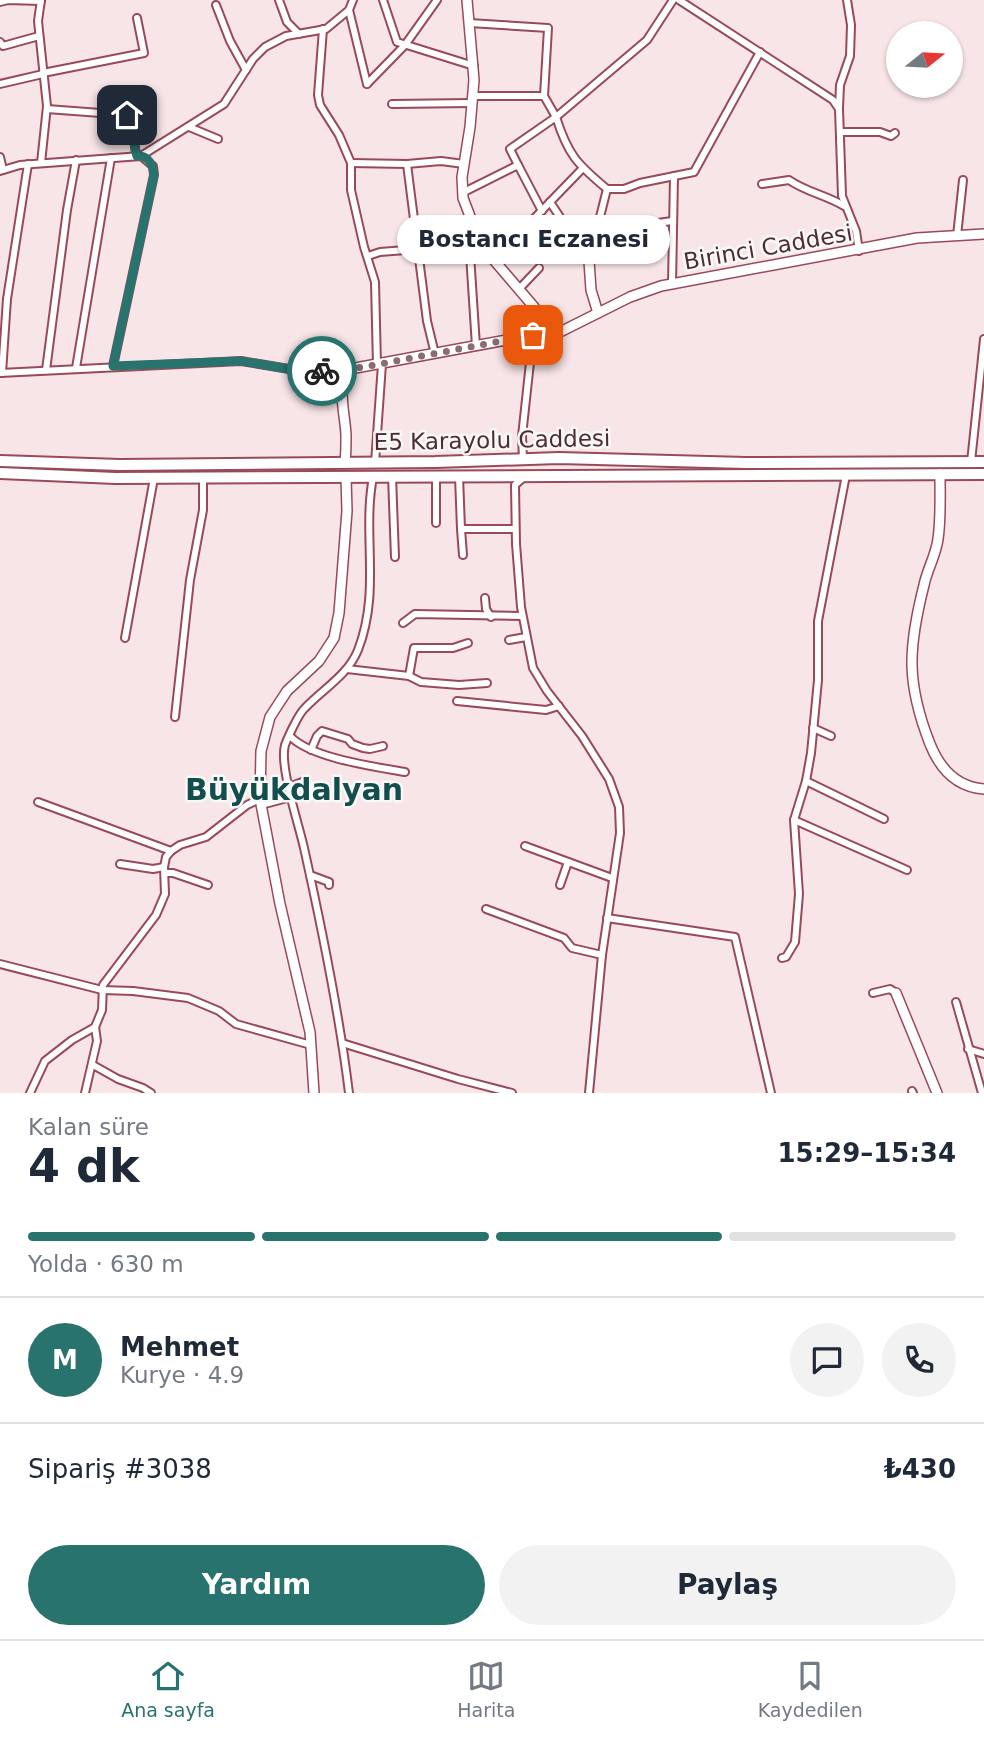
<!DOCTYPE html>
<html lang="tr">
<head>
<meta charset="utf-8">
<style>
  body { margin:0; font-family:"DejaVu Sans",sans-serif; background:#f2f2f3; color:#1f2937; height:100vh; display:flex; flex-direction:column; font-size:26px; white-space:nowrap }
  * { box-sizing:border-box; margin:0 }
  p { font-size:23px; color:#747a83 }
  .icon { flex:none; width:38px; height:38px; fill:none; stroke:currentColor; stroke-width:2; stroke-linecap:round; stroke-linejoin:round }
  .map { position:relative; height:1093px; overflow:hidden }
  .side { display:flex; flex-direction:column; background:#fff; flex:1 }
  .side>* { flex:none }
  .needle { width:46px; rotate:72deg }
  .controls { position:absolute; left:886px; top:21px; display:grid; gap:14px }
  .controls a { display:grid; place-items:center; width:77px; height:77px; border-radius:50%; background:#fff; box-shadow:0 2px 5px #0004; font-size:35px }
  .pin { position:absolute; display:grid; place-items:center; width:60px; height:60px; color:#fff; margin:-30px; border-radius:14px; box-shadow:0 4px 10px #0006 }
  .courier { position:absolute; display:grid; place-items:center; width:70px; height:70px; margin:-35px; border:5px solid #29736f; border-radius:50%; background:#fff; color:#222; box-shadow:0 2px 9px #0007 }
  .bubble { position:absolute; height:49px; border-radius:24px; background:#fff; box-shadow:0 2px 5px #0004; font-size:23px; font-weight:600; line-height:49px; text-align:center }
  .summary em { font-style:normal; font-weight:600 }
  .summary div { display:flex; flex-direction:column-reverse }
  .summary { display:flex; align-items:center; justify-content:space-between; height:119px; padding:0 28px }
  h1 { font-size:46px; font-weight:600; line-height:52px }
  .bar { display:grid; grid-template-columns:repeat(4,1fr); gap:10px 7px; align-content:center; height:84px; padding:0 28px }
  .bar i { height:9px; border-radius:5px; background:#e0e1e3 }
  .bar .active { background:#29736f }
  .bar p { grid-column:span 4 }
  .line { display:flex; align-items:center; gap:18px; padding:0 28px; border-top:2px solid #e0e1e3 }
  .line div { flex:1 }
  .round { display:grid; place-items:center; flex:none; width:74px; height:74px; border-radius:37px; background:#f2f2f3 }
  .cta { display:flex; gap:14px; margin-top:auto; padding:14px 28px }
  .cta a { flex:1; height:80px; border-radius:42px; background:#29736f; color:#fff; font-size:28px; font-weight:600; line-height:80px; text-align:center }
  .cta a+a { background:#f2f2f3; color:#1f2937 }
  .tab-bar { display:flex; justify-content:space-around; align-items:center; height:98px; border-top:2px solid #e0e1e3; background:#fff; font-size:19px; color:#747a83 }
  .tab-bar a { display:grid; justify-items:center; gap:4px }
  .tab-bar .active { color:#29736f }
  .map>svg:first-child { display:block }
</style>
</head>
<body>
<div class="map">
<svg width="984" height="1093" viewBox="0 0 984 1093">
  <rect width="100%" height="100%" fill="#f8e5e7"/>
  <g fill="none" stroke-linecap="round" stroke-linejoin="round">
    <defs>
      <g id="street">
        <polyline points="41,0 38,21 47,106 41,163"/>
        <polyline points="279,0 287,22 299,34"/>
        <polyline points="383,0 397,42 474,66"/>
        <polyline points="679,0 833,100 839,109 842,196 856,231 859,251"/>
        <polyline points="0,2 8,0 41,1"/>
        <polyline points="216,5 230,41 246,70"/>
        <polyline points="349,10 367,84"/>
        <polyline points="469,23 548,28 544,96 556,117 647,40 673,0"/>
        <polyline points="323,29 318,95 320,105 339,135 351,163 351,190 364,247 375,282 377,365"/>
        <polyline points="0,42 3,46 39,36"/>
        <polyline points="43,73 144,53 137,18"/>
        <polyline points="0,84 43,74"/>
        <polyline points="367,84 405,45 437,0"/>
        <polyline points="473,96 544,96"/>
        <polyline points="392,104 472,103"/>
        <polyline points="839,108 840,85 850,56 851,25 847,0"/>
        <path d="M47,109L127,115C137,126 132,142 137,156"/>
        <polyline points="189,127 218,139"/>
        <polyline points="840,132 880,132 891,136 895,133"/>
        <polyline points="0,157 3,170"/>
        <polyline points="351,163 407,164 441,161 464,164"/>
        <polyline points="407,164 427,321 435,354"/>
        <path d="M518,165L510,149L556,117C568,155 577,164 607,189L589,261"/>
        <polyline points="0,171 20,165 141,156 224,104 253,59 265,47 286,36 326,29 349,10 353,0"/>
        <path d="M762,184L789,180C806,192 826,195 844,206"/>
        <polyline points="607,189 624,189 640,183 694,172 760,52"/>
        <polyline points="462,193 518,165 542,211"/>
        <polyline points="550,202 589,261"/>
        <polyline points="598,221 630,227 672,221"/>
        <polyline points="474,230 469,239 476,346"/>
        <polyline points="957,236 963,180"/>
        <polyline points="368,256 380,252 469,245"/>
        <polyline points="494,260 582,169"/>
        <polyline points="672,285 674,176"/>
        <polyline points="519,289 539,268"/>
        <polyline points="113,366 154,175 153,166 141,156"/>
        <polyline points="76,368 111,158"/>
        <polyline points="46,370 67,210 76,160"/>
        <polyline points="0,373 241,361 289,369 320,372 350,369"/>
        <polyline points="2,373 7,299 28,164"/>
        <polyline points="523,459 522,436 533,335"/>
        <polyline points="971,462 984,339"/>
        <polyline points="375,463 382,364"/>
        <polyline points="392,476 395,557"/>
        <polyline points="459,476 461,529 515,529"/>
        <polyline points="436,477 436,523"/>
        <polyline points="524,477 515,485 516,544 521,607 533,668 547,691 582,736 609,779 619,807 620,833 602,955 589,1093"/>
        <polyline points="461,529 463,555"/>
        <polyline points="485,598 486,609 491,617"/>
        <polyline points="403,623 415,614 522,616"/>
        <polyline points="125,638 154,478"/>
        <polyline points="509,640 526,637"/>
        <polyline points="347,669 409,676 421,682 459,685 487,683"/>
        <polyline points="409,676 414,648 453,648 468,643"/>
        <polyline points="457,701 546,710 559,706"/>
        <polyline points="175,717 190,580 203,510 203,477"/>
        <polyline points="813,728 831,736"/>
        <path d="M290,736C310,758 376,767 405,772"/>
        <polyline points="311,750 317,736 322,731 348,739 352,744 363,748 370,749 383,746"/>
        <polyline points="806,781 884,819"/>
        <polyline points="289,787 305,781"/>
        <polyline points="38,802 171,851"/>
        <polyline points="261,805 291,797"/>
        <polyline points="794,820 907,870"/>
        <polyline points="525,846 612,878"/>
        <polyline points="120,864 153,869 164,867"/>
        <polyline points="165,873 173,873 208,885"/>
        <polyline points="310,875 329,882 329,885"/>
        <polyline points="560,885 568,862"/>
        <polyline points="486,909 564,938 572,948 602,955"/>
        <polyline points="607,918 735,937 771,1093"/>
        <polyline points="782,958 786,957 795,942 799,894 794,820 806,781 811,753 818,680 818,621 846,475"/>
        <polyline points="0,964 102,990 133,991 188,998 219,1011 236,1024 311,1045"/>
        <polyline points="873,993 890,989 896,993"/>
        <polyline points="956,1002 982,1093"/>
        <polyline points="342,1043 458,1079 512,1093"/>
        <polyline points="968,1049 984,1054"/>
        <polyline points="93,1065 118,1079 143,1088 151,1093"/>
        <polyline points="912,1091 913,1093"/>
        <polyline points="30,1093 45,1061 72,1040 95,1027 102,1010 103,985 156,915 165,894 164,867 166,857 171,851 180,845 206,837 247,805 260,799"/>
        <polyline points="85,1093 97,1041 95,1027"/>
        <path d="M349,1093C339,1011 322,929 304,848C299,825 279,766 285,745C288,737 299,713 305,708C323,689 348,675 358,650C381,591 362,535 373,477"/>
      </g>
      <g id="secondary">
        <polyline points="467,0 474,80 470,127 462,177 463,198 481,245 534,307 552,336"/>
        <polyline points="589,261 591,290 598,313"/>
        <path d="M345,463C346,454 346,444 346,435C345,412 336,389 350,369L533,335L552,336L630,297L661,286L917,238L984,234"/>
        <path d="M940,474C940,495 941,519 938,539C936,555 927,570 924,585C908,648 906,683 930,744C940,769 956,787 984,789"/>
        <polyline points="896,993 937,1093"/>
        <polyline points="314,1093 310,1032 280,904 260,799 261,751 270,717 287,691 319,661 334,638 339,613 347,511 346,477"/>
      </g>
      <g id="highway">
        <polyline points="0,461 120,465 435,462 559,458 746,463 984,462"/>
        <polyline points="0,473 115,478 984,474"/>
      </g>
    </defs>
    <use href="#street" stroke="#984a58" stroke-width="10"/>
    <use href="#secondary" stroke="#984a58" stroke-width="12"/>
    <use href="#highway" stroke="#984a58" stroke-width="14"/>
    <use href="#street" stroke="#fff" stroke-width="6"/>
    <use href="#secondary" stroke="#fff" stroke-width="9"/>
    <use href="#highway" stroke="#fff" stroke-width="10"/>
  </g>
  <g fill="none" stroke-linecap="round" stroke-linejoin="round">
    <polyline stroke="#8b6d71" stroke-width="7" stroke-dasharray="0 12.6" points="322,371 364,367 533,335"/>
    <path stroke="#29736f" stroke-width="9" d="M127,115C137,126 132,142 137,156C148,155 153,165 154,175L113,366L241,361L289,369L322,371"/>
  </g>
  <g text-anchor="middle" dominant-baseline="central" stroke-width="5" stroke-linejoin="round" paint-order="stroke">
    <g font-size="23" fill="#502c32" stroke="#f8f8f8">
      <text transform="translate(768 247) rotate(-10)">Birinci Caddesi</text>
      <text transform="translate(492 440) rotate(-1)">E5 Karayolu Caddesi</text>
    </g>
    <g font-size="30" font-weight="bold" fill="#124f4c" stroke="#f8f8f8">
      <text x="294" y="789">Büyükdalyan</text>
    </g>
  </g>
</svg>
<div class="controls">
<a><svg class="needle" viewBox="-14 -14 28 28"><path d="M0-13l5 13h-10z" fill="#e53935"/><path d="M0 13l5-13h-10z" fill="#747a83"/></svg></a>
</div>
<div class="pin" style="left:533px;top:335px;background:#ea580c"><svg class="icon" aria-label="bag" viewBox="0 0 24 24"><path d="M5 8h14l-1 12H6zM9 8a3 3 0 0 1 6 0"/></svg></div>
<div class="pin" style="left:127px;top:115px;background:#1f2937"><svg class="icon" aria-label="home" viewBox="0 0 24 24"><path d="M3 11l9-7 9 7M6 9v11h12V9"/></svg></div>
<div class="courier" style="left:322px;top:371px"><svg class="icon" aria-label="bike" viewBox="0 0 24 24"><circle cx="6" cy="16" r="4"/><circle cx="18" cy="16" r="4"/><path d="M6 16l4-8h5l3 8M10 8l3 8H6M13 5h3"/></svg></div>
<div class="bubble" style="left:397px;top:215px;width:273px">Bostancı Eczanesi</div>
</div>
<section class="side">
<div class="summary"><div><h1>4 dk</h1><p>Kalan süre</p></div><em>15:29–15:34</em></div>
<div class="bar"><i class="active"></i><i class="active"></i><i class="active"></i><i></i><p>Yolda · 630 m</p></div>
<div class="line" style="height:126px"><b class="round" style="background:#29736f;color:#fff">M</b><div><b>Mehmet</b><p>Kurye · 4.9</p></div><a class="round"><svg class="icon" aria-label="chat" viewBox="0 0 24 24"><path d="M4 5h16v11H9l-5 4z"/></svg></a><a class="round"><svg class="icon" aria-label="phone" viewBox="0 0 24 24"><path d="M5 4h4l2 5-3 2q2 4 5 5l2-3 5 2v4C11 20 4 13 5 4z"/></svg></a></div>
<div class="line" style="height:91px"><div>Sipariş #3038</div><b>₺430</b></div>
<div class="cta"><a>Yardım</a><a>Paylaş</a></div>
</section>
<nav class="tab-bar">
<a class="active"><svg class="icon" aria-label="home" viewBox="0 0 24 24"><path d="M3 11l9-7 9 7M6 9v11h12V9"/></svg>Ana sayfa</a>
<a><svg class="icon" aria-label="map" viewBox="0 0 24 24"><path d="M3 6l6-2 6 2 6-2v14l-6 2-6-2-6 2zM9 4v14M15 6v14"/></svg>Harita</a>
<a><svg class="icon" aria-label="saved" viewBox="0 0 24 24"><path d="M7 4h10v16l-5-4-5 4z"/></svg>Kaydedilen</a>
</nav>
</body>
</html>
